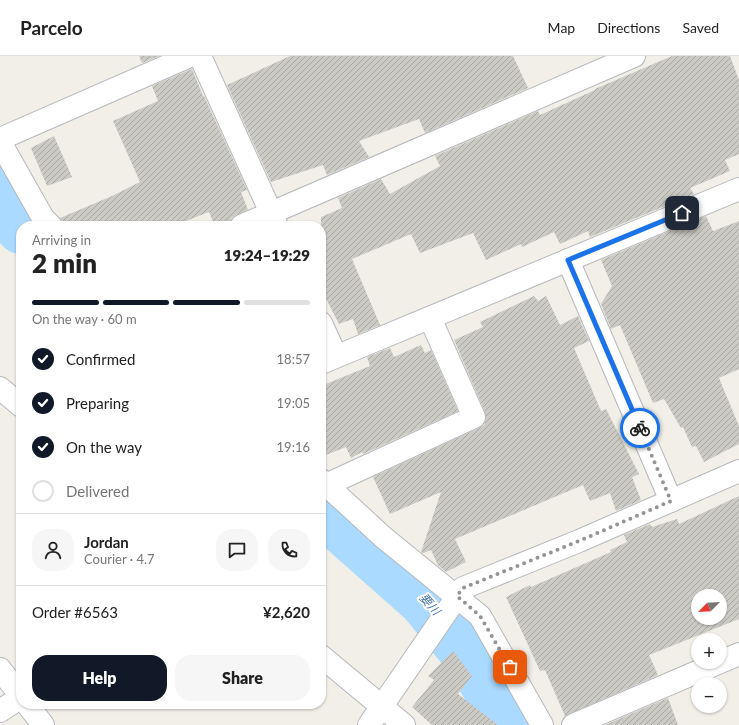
<!DOCTYPE html>
<html lang="en">
<head>
<meta charset="utf-8">
<style>
  body { margin:0; font-family:Lato,"Noto Sans JP",sans-serif; background:#f6f6f6; color:#222; height:100vh; display:flex; flex-direction:column; font-size:15px; white-space:nowrap }
  * { box-sizing:border-box; margin:0 }
  p { font-size:13px; color:#767676 }
  .icon { flex:none; width:22px; height:22px; fill:none; stroke:currentColor; stroke-width:2; stroke-linecap:round; stroke-linejoin:round }
  .map { position:relative; flex:1; overflow:hidden }
  .details { position:absolute; left:16px; top:165px; width:310px; height:488px; display:flex; flex-direction:column; background:#fff; border-radius:16px; box-shadow:0 1px 3px #0004 }
  .details>* { flex:none }
  .needle { width:26px; rotate:246deg }
  .buttons { position:absolute; left:691px; top:533px; display:grid; gap:8px }
  .buttons a { display:grid; place-items:center; width:36px; height:36px; border-radius:50%; background:#fff; box-shadow:0 1px 3px #0004; font-size:20px }
  .pin { position:absolute; display:grid; place-items:center; width:34px; height:34px; color:#fff; margin:-17px; border-radius:8px; box-shadow:0 2px 6px #0006 }
  .courier { position:absolute; display:grid; place-items:center; width:40px; height:40px; margin:-20px; border:3px solid #1a73e8; border-radius:50%; background:#fff; color:#222; box-shadow:0 1px 5px #0007 }
  .headline em { font-style:normal; font-weight:800 }
  .headline div { display:flex; flex-direction:column-reverse }
  .headline { display:flex; align-items:center; justify-content:space-between; height:68px; padding:0 16px }
  h1 { font-size:26px; font-weight:800; line-height:30px }
  .bar { display:grid; grid-template-columns:repeat(4,1fr); gap:6px 4px; align-content:center; height:48px; padding:0 16px }
  .bar i { height:5px; border-radius:3px; background:#e0e0e0 }
  .bar .active { background:#111827 }
  .bar p { grid-column:span 4 }
  .line { display:flex; align-items:center; gap:10px; padding:0 16px; border-top:1px solid #e0e0e0 }
  .line div { flex:1 }
  .round { display:grid; place-items:center; flex:none; width:42px; height:42px; border-radius:16px; background:#f6f6f6 }
  ol { padding:0 16px; list-style:none }
  li { display:flex; align-items:center; gap:12px; height:44px }
  li p { margin-inline-start:auto }
  li .icon { padding:4px; border-radius:50%; background:#111827; color:#fff; stroke-width:4 }
  li:last-child { color:#767676 }
  li i { width:22px; height:22px; border:2px solid #e0e0e0; border-radius:50% }
  .action { display:flex; gap:8px; margin-top:auto; padding:8px 16px }
  .action a { flex:1; height:46px; border-radius:16px; background:#111827; color:#fff; font-size:16px; font-weight:800; line-height:46px; text-align:center }
  .action a+a { background:#f6f6f6; color:#222 }
  header { display:flex; align-items:center; gap:24px; box-sizing:border-box; height:56px; padding:0 20px; background:#fff; border-bottom:1px solid #e0e0e0 }
  header strong { font-size:19px }
  nav { display:flex; gap:22px; margin-inline-start:auto; font-size:14px }
  .map>svg:first-child { display:block }
</style>
</head>
<body>
<header>
<strong>Parcelo</strong>
<nav><a>Map</a><a>Directions</a><a>Saved</a></nav>
</header>
<div class="map">
<svg width="739" height="669" viewBox="0 0 739 669">
  <defs>
    <pattern id="building-hatch" width="6" height="6" patternUnits="userSpaceOnUse"><rect width="6" height="6" fill="#cccac5"/><path d="M-1 1l2-2M0 6l6-6M5 7l2-2" fill="none" stroke="#a9a8a4"/></pattern>
  </defs>
  <rect width="100%" height="100%" fill="#f1efe8"/>
  <g fill="none" stroke-linecap="round" stroke-linejoin="round">
    <g stroke="#aadaff" stroke-width="57">
      <polyline points="0,133 23,170"/>
      <polyline points="321,450 426,543 474,602 512,669"/>
    </g>
  </g>
  <g fill="url(#building-hatch)" fill-rule="evenodd">
    <polygon points="139,0 159,0 142,7"/>
    <polygon points="290,0 513,0 528,32 425,77 419,63 359,85 369,101 327,119 323,109 271,126 227,29"/>
    <polygon points="672,0 730,0 739,24 739,98 725,104 730,115 690,132 694,138 590,181 588,175 560,188 554,176 522,191 521,188 486,204 473,177 420,197 411,178 352,203 380,269 358,278 353,263 339,268 321,233 321,161 342,152 338,142 381,123 390,138 440,110 435,100 538,55 540,59 595,34 595,33"/>
    <polygon points="192,13 203,40 204,40 247,134 241,136 248,154 236,159 231,162 229,170 215,170 209,156 173,170 63,170 63,166 60,162 112,140 140,126 113,65 158,45 152,30"/>
    <polygon points="54,80 72,121 47,130 31,92"/>
    <polygon points="706,160 713,175 739,165 739,313 719,322 739,370 739,388 704,406 696,390 692,391 683,371 681,372 664,343 653,347 620,269 611,273 601,248 612,230 601,204"/>
    <polygon points="534,240 538,245 546,240 560,269 578,260 589,285 574,292 601,355 606,353 639,418 632,421 641,444 616,455 610,437 590,445 583,429 455,483 466,506 446,516 438,509 431,494 423,497 421,496 441,436 390,458 373,421 479,372 484,369 486,363 485,356 454,284 483,271 480,266"/>
    <polygon points="421,289 425,297 431,294 458,355 363,398 362,396 351,402 346,391 321,401 321,330 370,310 367,301 390,292 394,301"/>
    <path d="M739,440V563L649,599L658,619L565,660L545,614L540,615L506,541L530,529L531,531L611,496L610,494L627,486L624,479L650,468L652,471L677,463L679,468ZM698,540H720V562H698Z"/>
    <polygon points="453,595 472,620 458,638 498,669 432,669 412,651 434,624 428,620"/>
    <polygon points="668,642 678,669 605,669"/>
  </g>
  <g fill="none" stroke-linecap="round" stroke-linejoin="round">
    <defs>
      <g id="minor">
        <polyline points="200,0 277,170"/>
        <polyline points="0,83 190,0"/>
        <polyline points="0,86 43,162 51,170"/>
        <polyline points="241,170 634,0"/>
        <polyline points="568,204 671,445"/>
        <polyline points="321,267 336,300"/>
        <polyline points="321,307 739,133"/>
        <polyline points="0,332 21,350"/>
        <polyline points="321,424 383,481 480,560 542,669"/>
        <polyline points="326,429 474,361 430,262"/>
        <polyline points="321,600 404,669"/>
        <polyline points="0,613 21,640"/>
        <polyline points="27,648 43,669"/>
        <polyline points="0,655 21,641"/>
        <polyline points="369,669 463,532 579,485 739,415"/>
        <polyline points="573,669 739,598"/>
      </g>
    </defs>
    <use href="#minor" stroke="#b5b8bc" stroke-width="24"/>
    <use href="#minor" stroke="#fff" stroke-width="22"/>
  </g>
  <g fill="none" stroke-linecap="round" stroke-linejoin="round">
    <polyline stroke="#929495" stroke-width="4" stroke-dasharray="0 7.2" points="510,611 480,560 457,540 463,532 579,485 671,445 640,372"/>
    <polyline stroke="#1a73e8" stroke-width="5" points="640,372 568,204 682,157"/>
  </g>
  <g text-anchor="middle" dominant-baseline="central" stroke-width="4" stroke-linejoin="round" paint-order="stroke">
    <g font-size="12" font-style="italic" fill="#4174aa" stroke="#fff">
      <text transform="translate(430 548) rotate(48)">要川</text>
    </g>
  </g>
</svg>
<div class="buttons">
<a><svg class="needle" viewBox="-14 -14 28 28"><path d="M0-13l5 13h-10z" fill="#e53935"/><path d="M0 13l5-13h-10z" fill="#767676"/></svg></a>
<a>+</a>
<a>−</a>
</div>
<div class="pin" style="left:510px;top:611px;background:#ea580c"><svg class="icon" aria-label="bag" viewBox="0 0 24 24"><path d="M5 8h14l-1 12H6zM9 8a3 3 0 0 1 6 0"/></svg></div>
<div class="pin" style="left:682px;top:157px;background:#1f2937"><svg class="icon" aria-label="home" viewBox="0 0 24 24"><path d="M3 11l9-7 9 7M6 9v11h12V9"/></svg></div>
<div class="courier" style="left:640px;top:372px"><svg class="icon" aria-label="bike" viewBox="0 0 24 24"><circle cx="6" cy="16" r="4"/><circle cx="18" cy="16" r="4"/><path d="M6 16l4-8h5l3 8M10 8l3 8H6M13 5h3"/></svg></div>
<section class="details">
<div class="headline"><div><h1>2 min</h1><p>Arriving in</p></div><em>19:24–19:29</em></div>
<div class="bar"><i class="active"></i><i class="active"></i><i class="active"></i><i></i><p>On the way · 60 m</p></div>
<ol>
<li><svg class="icon" aria-label="check" viewBox="0 0 24 24"><path d="M5 12l5 5 9-10"/></svg>Confirmed<p>18:57</p></li>
<li><svg class="icon" aria-label="check" viewBox="0 0 24 24"><path d="M5 12l5 5 9-10"/></svg>Preparing<p>19:05</p></li>
<li><svg class="icon" aria-label="check" viewBox="0 0 24 24"><path d="M5 12l5 5 9-10"/></svg>On the way<p>19:16</p></li>
<li><i></i>Delivered</li>
</ol>
<div class="line" style="height:72px"><a class="round"><svg class="icon" aria-label="person" viewBox="0 0 24 24"><circle cx="12" cy="8" r="4"/><path d="M4 21q1-7 8-7t8 7"/></svg></a><div><b>Jordan</b><p>Courier · 4.7</p></div><a class="round"><svg class="icon" aria-label="chat" viewBox="0 0 24 24"><path d="M4 5h16v11H9l-5 4z"/></svg></a><a class="round"><svg class="icon" aria-label="phone" viewBox="0 0 24 24"><path d="M5 4h4l2 5-3 2q2 4 5 5l2-3 5 2v4C11 20 4 13 5 4z"/></svg></a></div>
<div class="line" style="height:52px"><div>Order #6563</div><b>¥2,620</b></div>
<div class="action"><a>Help</a><a>Share</a></div>
</section>
</div>
</body>
</html>
